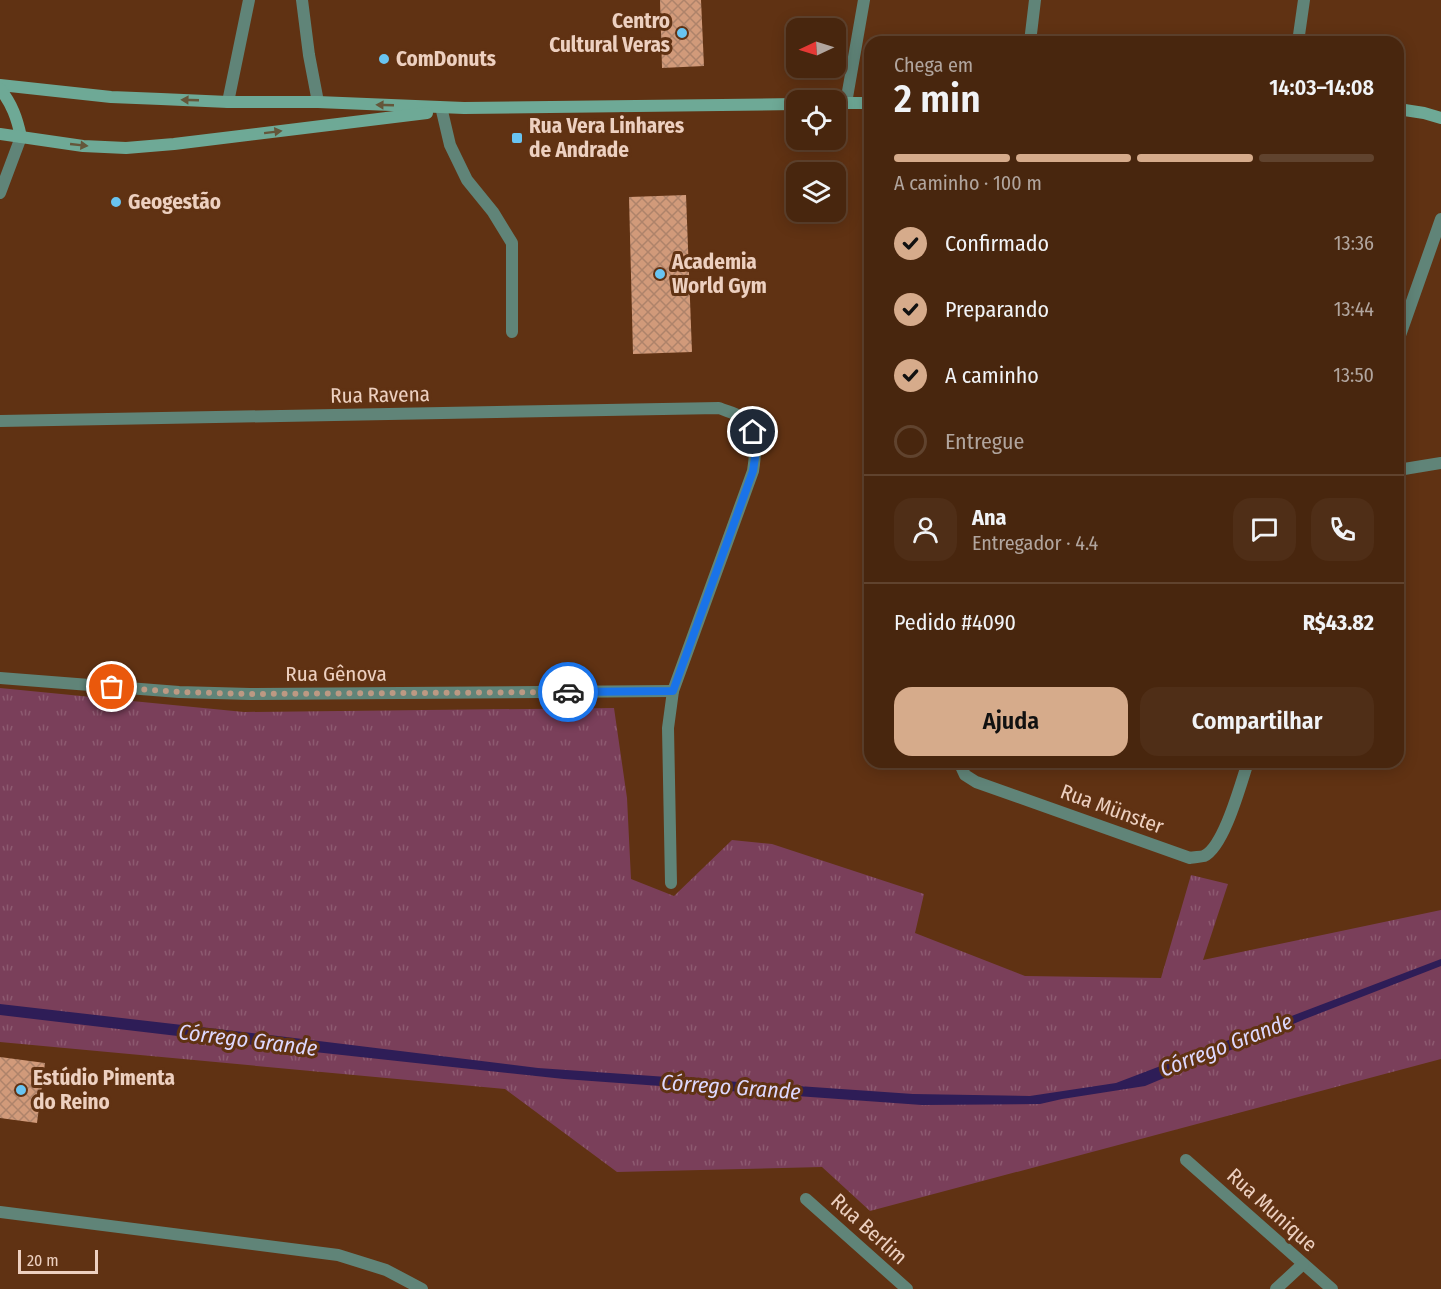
<!DOCTYPE html>
<html lang="pt">
<head>
<meta charset="utf-8">
<style>
  body { margin:0; font-family:"Fira Sans Condensed",sans-serif; background:#4f2e17; color:#f1f3f6; height:100vh; display:flex; flex-direction:column; font-size:22px; white-space:nowrap }
  * { box-sizing:border-box; margin:0 }
  p { font-size:20px; color:#b1a59e }
  .icon { flex:none; width:33px; height:33px; fill:none; stroke:currentColor; stroke-width:2; stroke-linecap:round; stroke-linejoin:round }
  .map { position:relative; flex:1; overflow:hidden }
  .side { position:absolute; left:864px; top:36px; width:540px; height:732px; display:flex; flex-direction:column; background:#48260e; border-radius:18px; box-shadow:0 3px 15px #0003,0 0 0 2px #60432e }
  .side>* { flex:none }
  .needle { width:39px; rotate:266deg }
  .tools { position:absolute; left:786px; top:18px; display:grid; gap:12px }
  .tools a { display:grid; place-items:center; width:60px; height:60px; border-radius:12px; background:#48260e; box-shadow:0 3px 15px #0003,0 0 0 2px #60432e; font-size:30px }
  .scale { position:absolute; left:18px; bottom:15px; width:80px; box-sizing:border-box; padding-left:6px; border:3px solid #edd0c0; border-top:0; font-size:16px; line-height:21px; white-space:nowrap; color:#edd0c0; -webkit-text-stroke:4px #603213; paint-order:stroke }
  .pin { position:absolute; display:grid; place-items:center; width:51px; height:51px; color:#fff; margin:-26px; border:3px solid #fff; border-radius:50%; box-shadow:0 2px 6px #0007 }
  .courier { position:absolute; display:grid; place-items:center; width:60px; height:60px; margin:-30px; border:4px solid #1a73e8; border-radius:50%; background:#fff; color:#222; box-shadow:0 2px 8px #0007 }
  .summary em { font-style:normal; font-weight:600 }
  .summary div { display:flex; flex-direction:column-reverse }
  .summary { display:flex; align-items:center; justify-content:space-between; height:102px; padding:0 30px }
  h1 { font-size:39px; font-weight:600; line-height:45px }
  .bar { display:grid; grid-template-columns:repeat(4,1fr); gap:9px 6px; align-content:center; height:72px; padding:0 30px }
  .bar i { height:8px; border-radius:4px; background:#60432e }
  .bar .active { background:#d6ab8b }
  .bar p { grid-column:span 4 }
  .line { display:flex; align-items:center; gap:15px; padding:0 30px; border-top:2px solid #60432e }
  .line div { flex:1 }
  .round { display:grid; place-items:center; flex:none; width:63px; height:63px; border-radius:18px; background:#4f2e17 }
  ol { padding:0 30px; list-style:none }
  li { display:flex; align-items:center; gap:18px; height:66px }
  li p { margin-inline-start:auto }
  li .icon { padding:6px; border-radius:50%; background:#d6ab8b; color:#111; stroke-width:4 }
  li:last-child { color:#b1a59e }
  li i { width:33px; height:33px; border:3px solid #60432e; border-radius:50% }
  .action { display:flex; gap:12px; margin-top:auto; padding:12px 30px }
  .action a { flex:1; height:69px; border-radius:18px; background:#d6ab8b; color:#111; font-size:24px; font-weight:600; line-height:69px; text-align:center }
  .action a+a { background:#4f2e17; color:#f1f3f6 }
  .map>svg:first-child { display:block }
</style>
</head>
<body>
<div class="map">
<svg width="1441" height="1289" viewBox="0 0 1441 1289">
  <defs>
    <pattern id="grass-tufts" width="24" height="20" patternUnits="userSpaceOnUse" patternTransform="scale(1.5)"><rect width="24" height="20" fill="#7a3f5a"/><path d="M3 7l-1-3M5 7V3M7 7l1-3M15 17l-1-3M17 17v-4M19 17l1-3" fill="none" stroke="#8d5a70"/></pattern>
    <pattern id="building-cross-hatch" width="8" height="8" patternUnits="userSpaceOnUse" patternTransform="scale(1.5)"><rect width="8" height="8" fill="#d19a7a"/><path d="M0 0l8 8M0 8l8-8" fill="none" stroke="#ae836a"/></pattern>
  </defs>
  <rect width="100%" height="100%" fill="#603213"/>
  <polygon fill="url(#grass-tufts)" points="0,688 244,712 614,708 627,798 631,879 674,896 732,840 772,844 924,894 915,933 1025,976 1161,978 1191,875 1228,884 1203,960 1441,910 1441,1059 870,1211 822,1167 617,1172 505,1089 0,1042"/>
  <polygon fill="#2e1d57" points="1441,959 1441,966 1305,1019 1145,1086 1062,1099 1040,1104 922,1105 564,1079 287,1049 0,1015 0,1004 278,1036 538,1068 913,1094 1030,1096 1116,1083"/>
  <g fill="url(#building-cross-hatch)">
    <polygon points="660,0 701,0 704,66 662,68"/>
    <polygon points="686,195 692,352 633,354 629,197"/>
    <polygon points="0,1057 45,1063 37,1123 0,1118"/>
  </g>
  <g fill="none" stroke-linecap="round" stroke-linejoin="round">
    <g stroke="#608478" stroke-width="12">
      <polyline points="1298,42 1304,0"/>
      <polyline points="442,111 450,145 467,180 493,212 512,243 512,332"/>
    </g>
    <g stroke="#608478" stroke-width="12">
      <polyline points="302,0 309,55 318,102"/>
      <polyline points="1030,42 1035,0"/>
      <polyline points="228,102 249,0"/>
      <polyline points="846,103 864,0"/>
      <polyline points="0,193 21,137"/>
      <polyline points="1398,341 1441,219"/>
      <path d="M0,421L719,408C726,411 735,413 741,417C758,431 756,452 753,471L673,691L668,728L671,883"/>
      <polyline points="1398,470 1441,463"/>
      <polyline points="0,678 179,692 250,694 673,691"/>
      <path d="M959,762L965,775L976,782L1190,858C1194,857 1200,857 1204,856C1224,847 1241,783 1248,762"/>
      <polyline points="1186,1160 1332,1289"/>
      <polyline points="806,1199 907,1289"/>
      <polyline points="0,1212 338,1255 386,1270 422,1289"/>
      <polyline points="1276,1289 1303,1264"/>
    </g>
    <g stroke="#6ea996" stroke-width="12">
      <polyline points="0,85 111,97 161,99 228,102 318,102 464,108 796,104"/>
      <path d="M0,89C12,104 17,118 21,137"/>
      <polyline points="836,103 870,103"/>
      <polyline points="1398,109 1424,113 1441,118"/>
      <polyline points="0,134 83,146 126,148 174,144 427,113"/>
    </g>
  </g>
  <defs><path id="oneway-solid" d="M-6-.8H1V-3.2L6.5 0L1 3.2V.8H-6Z" transform="scale(1.5)"/></defs>
  <g fill="#64563a">
    <use href="#oneway-solid" transform="translate(190 100) rotate(-178)"/>
    <use href="#oneway-solid" transform="translate(385 105) rotate(-178)"/>
    <use href="#oneway-solid" transform="translate(273 132) rotate(-7)"/>
    <use href="#oneway-solid" transform="translate(79 145) rotate(6)"/>
  </g>
  <g fill="none" stroke-linecap="round" stroke-linejoin="round">
    <polyline stroke="#bc9983" stroke-width="6" stroke-dasharray="0 10.8" points="112,687 179,692 250,694 568,692"/>
    <polyline stroke="#1a73e8" stroke-width="8" points="568,692 673,691 753,471 756,451 753,432"/>
  </g>
  <g fill="#69c4f1" stroke="#603213" stroke-width="2">
    <circle cx="682" cy="33" r="6"/>
    <circle cx="384" cy="59" r="6"/>
    <rect x="511" y="132" width="12" height="12" rx="3"/>
    <circle cx="116" cy="202" r="6"/>
    <circle cx="660" cy="274" r="6"/>
    <circle cx="21" cy="1090" r="6"/>
  </g>
  <g text-anchor="middle" dominant-baseline="central" stroke-width="6" stroke-linejoin="round" paint-order="stroke">
    <g font-size="21" font-weight="bold" fill="#edd0c0" stroke="#603213" text-anchor="start">
      <text x="670" y="21" text-anchor="end">Centro<tspan x="670" dy="24">Cultural Veras</tspan></text>
      <text x="396" y="59">ComDonuts</text>
      <text x="529" y="126">Rua Vera Linhares<tspan x="529" dy="24">de Andrade</tspan></text>
      <text x="128" y="202">Geogestão</text>
      <text x="672" y="262">Academia<tspan x="672" dy="24">World Gym</tspan></text>
      <text x="33" y="1078">Estúdio Pimenta<tspan x="33" dy="24">do Reino</tspan></text>
    </g>
    <g font-size="21" fill="#edd0c0" stroke="#603213">
      <text transform="translate(380 395) rotate(-1)">Rua Ravena</text>
      <text x="336" y="674">Rua Gênova</text>
      <text transform="translate(1112 809) rotate(20)">Rua Münster</text>
      <text transform="translate(1272 1210) rotate(42)">Rua Munique</text>
      <text transform="translate(869 1229) rotate(42)">Rua Berlim</text>
    </g>
    <g font-size="22" font-style="italic" fill="#ddd8fe" stroke="#603213">
      <text transform="translate(248 1040) rotate(7)">Córrego Grande</text>
      <text transform="translate(1226 1045) rotate(-21)">Córrego Grande</text>
      <text transform="translate(731 1087) rotate(4)">Córrego Grande</text>
    </g>
  </g>
</svg>
<div class="tools">
<a><svg class="needle" viewBox="-14 -14 28 28"><path d="M0-13l5 13h-10z" fill="#e53935"/><path d="M0 13l5-13h-10z" fill="#b1a59e"/></svg></a>
<a><svg class="icon" aria-label="locate" viewBox="0 0 24 24"><circle cx="12" cy="12" r="6"/><path d="M12 2v4M12 18v4M2 12h4M18 12h4"/></svg></a>
<a><svg class="icon" aria-label="layers" viewBox="0 0 24 24"><path d="M12 4l9 5-9 5-9-5zM3 14l9 5 9-5"/></svg></a>
</div>
<div class="scale">20 m</div>
<div class="pin" style="left:112px;top:687px;background:#ea580c"><svg class="icon" aria-label="bag" viewBox="0 0 24 24"><path d="M5 8h14l-1 12H6zM9 8a3 3 0 0 1 6 0"/></svg></div>
<div class="pin" style="left:753px;top:432px;background:#1f2937"><svg class="icon" aria-label="home" viewBox="0 0 24 24"><path d="M3 11l9-7 9 7M6 9v11h12V9"/></svg></div>
<div class="courier" style="left:568px;top:692px"><svg class="icon" aria-label="car" viewBox="0 0 24 24"><path d="M5 17H2v-5l4-1 3-4h7l3 4 3 1v5h-3M9 17h6M6 11h13"/><circle cx="7" cy="17" r="2"/><circle cx="17" cy="17" r="2"/></svg></div>
<section class="side">
<div class="summary"><div><h1>2 min</h1><p>Chega em</p></div><em>14:03–14:08</em></div>
<div class="bar"><i class="active"></i><i class="active"></i><i class="active"></i><i></i><p>A caminho · 100 m</p></div>
<ol>
<li><svg class="icon" aria-label="check" viewBox="0 0 24 24"><path d="M5 12l5 5 9-10"/></svg>Confirmado<p>13:36</p></li>
<li><svg class="icon" aria-label="check" viewBox="0 0 24 24"><path d="M5 12l5 5 9-10"/></svg>Preparando<p>13:44</p></li>
<li><svg class="icon" aria-label="check" viewBox="0 0 24 24"><path d="M5 12l5 5 9-10"/></svg>A caminho<p>13:50</p></li>
<li><i></i>Entregue</li>
</ol>
<div class="line" style="height:108px"><a class="round"><svg class="icon" aria-label="person" viewBox="0 0 24 24"><circle cx="12" cy="8" r="4"/><path d="M4 21q1-7 8-7t8 7"/></svg></a><div><b>Ana</b><p>Entregador · 4.4</p></div><a class="round"><svg class="icon" aria-label="chat" viewBox="0 0 24 24"><path d="M4 5h16v11H9l-5 4z"/></svg></a><a class="round"><svg class="icon" aria-label="phone" viewBox="0 0 24 24"><path d="M5 4h4l2 5-3 2q2 4 5 5l2-3 5 2v4C11 20 4 13 5 4z"/></svg></a></div>
<div class="line" style="height:78px"><div>Pedido #4090</div><b>R$43.82</b></div>
<div class="action"><a>Ajuda</a><a>Compartilhar</a></div>
</section>
</div>
</body>
</html>
